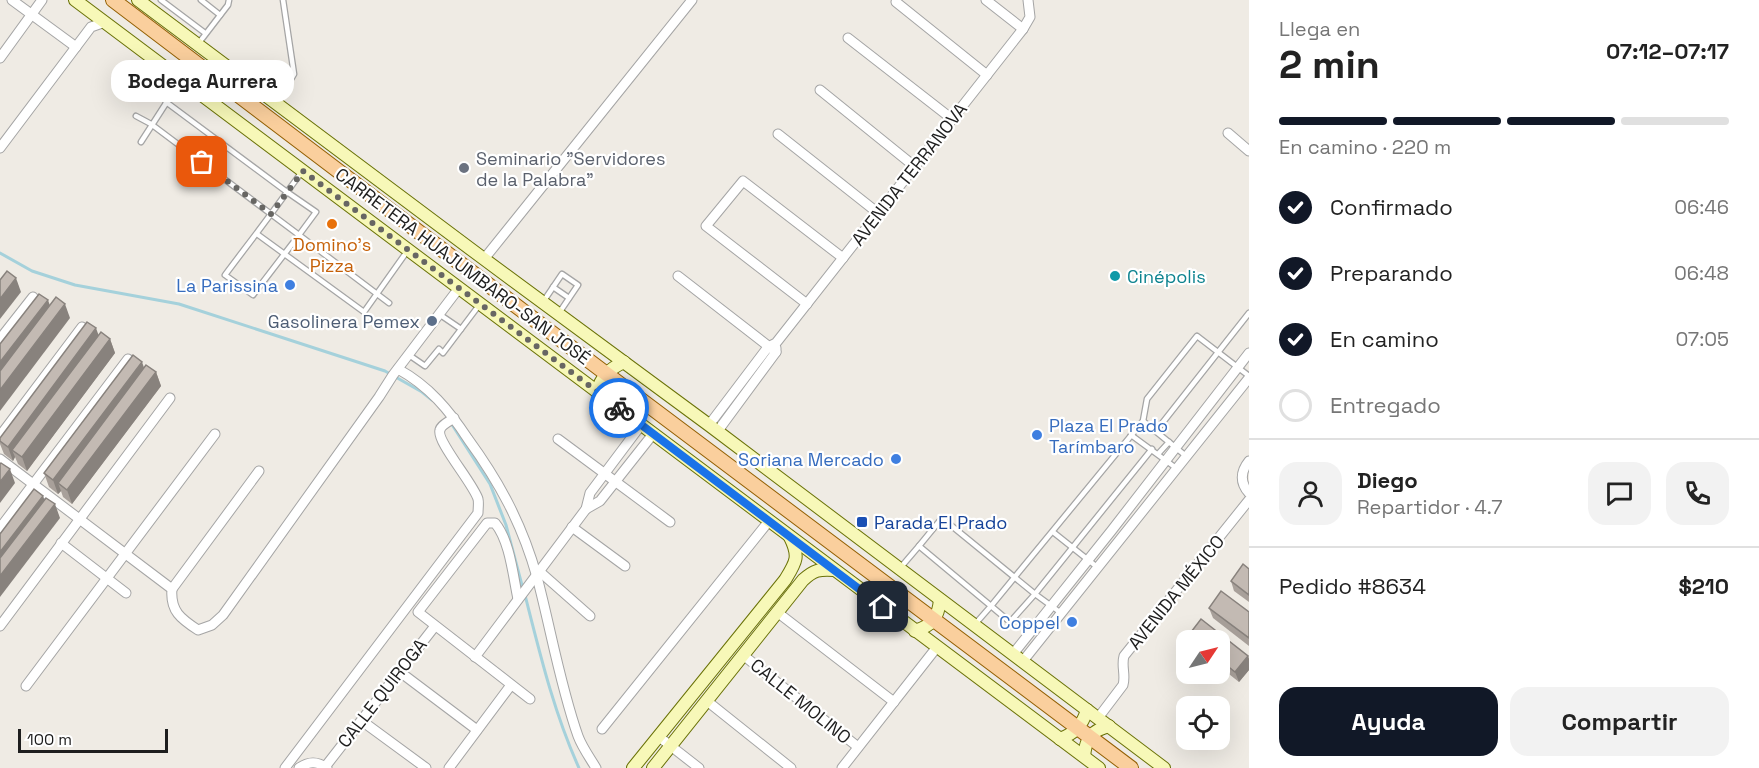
<!DOCTYPE html>
<html lang="es">
<head>
<meta charset="utf-8">
<style>
  body { margin:0; font-family:"Space Grotesk",sans-serif; background:#f2f2f2; color:#222; height:100vh; display:flex; flex-direction:column; font-size:22px; white-space:nowrap }
  * { box-sizing:border-box; margin:0 }
  p { font-size:20px; color:#767676 }
  .icon { flex:none; width:33px; height:33px; fill:none; stroke:currentColor; stroke-width:2; stroke-linecap:round; stroke-linejoin:round }
  .map { position:relative; flex:1; overflow:hidden }
  .details { display:flex; flex-direction:column; background:#fff; width:510px }
  .details>* { flex:none }
  .needle { width:39px; rotate:55deg }
  .buttons { position:absolute; left:1176px; top:630px; display:grid; gap:12px }
  .buttons a { display:grid; place-items:center; width:54px; height:54px; border-radius:12px; background:#fff; box-shadow:0 6px 24px #0002; font-size:30px }
  .scale { position:absolute; left:18px; bottom:15px; width:150px; box-sizing:border-box; padding-left:6px; border:3px solid #1e1e1e; border-top:0; font-size:16px; line-height:21px; white-space:nowrap; color:#1e1e1e; -webkit-text-stroke:4px #fff; paint-order:stroke }
  .pin { position:absolute; display:grid; place-items:center; width:51px; height:51px; color:#fff; margin:-26px; border-radius:12px; box-shadow:0 3px 9px #0006 }
  .courier { position:absolute; display:grid; place-items:center; width:60px; height:60px; margin:-30px; border:4px solid #1a73e8; border-radius:50%; background:#fff; color:#222; box-shadow:0 2px 8px #0007 }
  .bubble { position:absolute; height:42px; border-radius:18px; background:#fff; box-shadow:0 6px 24px #0002; font-size:20px; font-weight:700; line-height:42px; text-align:center }
  .headline em { font-style:normal; font-weight:700 }
  .headline div { display:flex; flex-direction:column-reverse }
  .headline { display:flex; align-items:center; justify-content:space-between; height:102px; padding:0 30px }
  h1 { font-size:39px; font-weight:700; line-height:45px }
  .bar { display:grid; grid-template-columns:repeat(4,1fr); gap:9px 6px; align-content:center; height:72px; padding:0 30px }
  .bar i { height:8px; border-radius:4px; background:#e0e0e0 }
  .bar .current { background:#111827 }
  .bar p { grid-column:span 4 }
  .line { display:flex; align-items:center; gap:15px; padding:0 30px; border-top:2px solid #e0e0e0 }
  .line div { flex:1 }
  .round { display:grid; place-items:center; flex:none; width:63px; height:63px; border-radius:18px; background:#f2f2f2 }
  ol { padding:0 30px; list-style:none }
  li { display:flex; align-items:center; gap:18px; height:66px }
  li p { margin-inline-start:auto }
  li .icon { padding:6px; border-radius:50%; background:#111827; color:#fff; stroke-width:4 }
  li:last-child { color:#767676 }
  li i { width:33px; height:33px; border:3px solid #e0e0e0; border-radius:50% }
  .cta { display:flex; gap:12px; margin-top:auto; padding:12px 30px }
  .cta a { flex:1; height:69px; border-radius:18px; background:#111827; color:#fff; font-size:24px; font-weight:700; line-height:69px; text-align:center }
  .cta a+a { background:#f2f2f2; color:#222 }
  main { display:flex; flex:1; min-height:0 }
  .map>svg:first-child { display:block }
</style>
</head>
<body>
<main>
<div class="map">
<svg width="1249" height="768" viewBox="0 0 1249 768">
  <rect width="100%" height="100%" fill="#efebe4"/>
  <g fill="none" stroke-linecap="round" stroke-linejoin="round">
    <g stroke="#a5d1db" stroke-width="3">
      <polyline points="0,253 32,271 75,285 179,304 385,371 422,392 432,400"/>
      <polyline points="451,423 490,484 506,525 523,589"/>
      <path d="M525,595C540,654 554,713 579,768"/>
    </g>
    <defs>
      <g id="lane">
        <polyline points="161,0 205,33"/>
        <polyline points="201,0 220,15"/>
        <polyline points="198,44 228,5 229,0"/>
        <polyline points="166,102 287,192 301,173"/>
        <polyline points="277,103 294,74 283,0"/>
        <path d="M136,116L151,124L299,235L253,295L225,275C246,247 267,220 287,192L316,212L299,235L389,303"/>
        <polyline points="141,142 181,80"/>
        <polyline points="257,234 364,312 408,250"/>
        <polyline points="553,287 569,298"/>
        <polyline points="543,302 562,274 578,285 559,313"/>
        <polyline points="439,314 461,329"/>
        <polyline points="409,355 425,366 439,349 443,353 480,304"/>
        <polyline points="1143,421 1186,456"/>
        <polyline points="1156,431 1249,313"/>
        <polyline points="1131,435 1176,468"/>
        <polyline points="1152,449 1035,594 1010,622 991,606 1143,421 1147,399 1197,336 1249,376"/>
        <polyline points="1158,454 1169,442"/>
        <polyline points="1053,532 1097,567"/>
        <polyline points="919,546 942,518 1035,594 1061,613"/>
        <polyline points="901,567 919,546 991,606 976,623"/>
      </g>
      <g id="street">
        <polyline points="12,0 76,47"/>
        <polyline points="986,0 1023,29"/>
        <polyline points="896,2 987,75"/>
        <polyline points="848,38 952,119"/>
        <polyline points="0,58 42,0"/>
        <polyline points="820,90 914,166"/>
        <polyline points="1228,133 1249,151"/>
        <polyline points="778,134 878,213"/>
        <polyline points="0,148 91,27 105,22"/>
        <polyline points="484,259 692,0"/>
        <polyline points="678,276 776,352"/>
        <polyline points="807,304 706,226 743,181 843,258"/>
        <polyline points="0,339 33,297"/>
        <path d="M398,369C429,386 449,410 468,439C500,483 522,524 537,577C551,630 560,685 578,736C582,747 590,758 596,768"/>
        <polyline points="709,425 768,347 776,343 1023,29 1030,17 1028,0"/>
        <polyline points="717,432 776,352 776,348"/>
        <polyline points="0,436 82,327"/>
        <polyline points="558,439 670,522"/>
        <path d="M0,459L172,589C170,611 181,619 198,630L212,625L223,615L379,397L393,375L459,288"/>
        <path d="M1249,461C1240,472 1240,483 1249,493"/>
        <polyline points="586,509 600,501 653,434"/>
        <polyline points="572,527 625,566"/>
        <polyline points="0,528 128,359"/>
        <polyline points="61,543 126,593"/>
        <polyline points="539,571 590,616"/>
        <polyline points="172,589 259,471"/>
        <path d="M518,599C513,576 510,541 495,523H487L418,612L530,699"/>
        <polyline points="777,612 894,702"/>
        <polyline points="0,626 170,398"/>
        <polyline points="1013,654 1112,530 1249,353"/>
        <polyline points="743,655 858,747"/>
        <polyline points="475,657 586,509 590,493 641,425"/>
        <polyline points="1023,661 1249,378"/>
        <polyline points="400,672 477,730"/>
        <polyline points="26,686 215,434"/>
        <polyline points="707,701 791,768"/>
        <path d="M1098,718L1123,685C1126,675 1121,666 1124,656L1249,500"/>
        <polyline points="362,721 426,768"/>
        <polyline points="602,729 769,521"/>
        <polyline points="658,736 699,768"/>
        <polyline points="325,767 435,626"/>
        <path d="M285,768L478,513C478,509 479,503 478,499C473,483 436,441 440,430C441,425 450,421 454,418"/>
        <path d="M299,768C309,761 317,761 327,768"/>
        <polyline points="449,768 511,685"/>
        <polyline points="842,768 937,647"/>
      </g>
      <g id="secondary">
        <polyline points="75,0 1099,768"/>
        <polyline points="138,0 484,259 709,425 1164,768"/>
        <path d="M597,392C601,377 609,369 624,362"/>
        <path d="M915,631C933,625 938,618 940,600"/>
        <path d="M1060,739C1075,733 1082,726 1087,710"/>
        <path d="M1084,756C1086,738 1091,731 1109,726"/>
        <path d="M633,768L785,580C796,562 800,557 790,537"/>
        <path d="M653,768L803,580C814,570 819,569 834,570"/>
      </g>
      <polyline id="primary" points="113,0 548,330 1131,768"/>
    </defs>
    <use href="#lane" stroke="#a5a5a5" stroke-width="7"/>
    <use href="#street" stroke="#a5a5a5" stroke-width="11"/>
    <use href="#secondary" stroke="#6a7207" stroke-width="14"/>
    <use href="#primary" stroke="#946003" stroke-width="16"/>
    <use href="#lane" stroke="#fff" stroke-width="4.5"/>
    <use href="#street" stroke="#fff" stroke-width="9"/>
    <use href="#secondary" stroke="#f7f8b8" stroke-width="12"/>
    <use href="#primary" stroke="#facf9d" stroke-width="14"/>
  </g>
  <g fill="#a8a09a">
    <polygon points="99,335 110,339 115,353 27,471 18,464 15,457 13,461 4,454 0,444 0,438"/>
    <polygon points="144,368 156,372 161,386 72,504 63,497 61,491 58,494 49,487 44,473"/>
    <polygon points="1249,569 1249,602 1234,591 1231,581"/>
    <polygon points="1209,608 1249,612 1249,646 1213,618"/>
    <polygon points="1201,619 1248,656 1249,659 1249,670 1239,682 1220,667 1220,640 1190,640 1188,636"/>
  </g>
  <g fill="#88827d">
    <polygon points="16,278 21,292 0,319 0,299"/>
    <polygon points="48,300 53,314 0,382 0,362"/>
    <polygon points="65,304 70,318 0,411 0,390"/>
    <polygon points="96,328 101,342 12,450 15,457 13,461 8,447"/>
    <polygon points="110,339 115,353 27,471 22,457"/>
    <polygon points="142,362 147,376 58,483 61,491 58,494 53,480"/>
    <polygon points="156,372 161,386 72,504 67,490"/>
    <polygon points="10,469 15,483 0,503 0,482"/>
    <polygon points="43,496 48,510 0,573 0,552"/>
    <polygon points="55,504 60,518 0,597 0,576"/>
    <polygon points="1248,656 1249,659 1249,670 1239,682 1235,672"/>
  </g>
  <g fill="#c3bab3" stroke="#88827d" stroke-width="1.5">
    <polygon points="7,271 16,278 0,299 0,280"/>
    <polygon points="39,294 48,300 0,362 0,344"/>
    <polygon points="56,297 65,304 0,390 0,371"/>
    <polygon points="87,322 96,328 8,447 0,441 0,438"/>
    <polygon points="101,332 110,339 22,457 12,450"/>
    <polygon points="133,355 142,362 53,480 44,473"/>
    <polygon points="146,365 156,372 67,490 58,483"/>
    <polygon points="1,463 10,469 0,482 0,464"/>
    <polygon points="34,489 43,496 0,552 0,534"/>
    <polygon points="46,498 55,504 0,576 0,558"/>
    <polygon points="1243,564 1249,569 1249,595 1231,581"/>
    <polygon points="1221,591 1249,612 1249,638 1209,608"/>
    <polygon points="1201,619 1248,656 1235,672 1220,660 1220,640 1195,640 1188,636"/>
  </g>
  <g fill="none" stroke-linecap="round" stroke-linejoin="round">
    <polyline stroke="#676663" stroke-width="6" stroke-dasharray="0 10.8" points="202,162 271,214 303,171 619,408"/>
    <polyline stroke="#1a73e8" stroke-width="8" points="619,408 883,607"/>
  </g>
  <circle fill="#6b7280" stroke="#fff" stroke-width="2" cx="464" cy="168" r="6"/>
  <circle fill="#e8710a" stroke="#fff" stroke-width="2" cx="332" cy="224" r="6"/>
  <circle fill="#0f9aa8" stroke="#fff" stroke-width="2" cx="1115" cy="276" r="6"/>
  <g fill="#3f7fe0" stroke="#fff" stroke-width="2">
    <circle cx="290" cy="285" r="6"/>
    <circle cx="1037" cy="435" r="6"/>
    <circle cx="896" cy="459" r="6"/>
    <circle cx="1072" cy="622" r="6"/>
  </g>
  <circle fill="#5c6f8a" stroke="#fff" stroke-width="2" cx="432" cy="321" r="6"/>
  <rect fill="#1a4fb4" stroke="#fff" stroke-width="2" x="856" y="516" width="12" height="12" rx="3"/>
  <g text-anchor="middle" dominant-baseline="central" stroke-width="4.5" stroke-linejoin="round" paint-order="stroke">
    <g font-size="18" fill="#5b616d" stroke="#fff" text-anchor="start">
      <text x="476" y="158">Seminario "Servidores<tspan x="476" dy="21">de la Palabra"</tspan></text>
    </g>
    <g font-size="18" fill="#1e1e1e" stroke="#fff">
      <text transform="translate(909 174) rotate(-52)">AVENIDA TERRANOVA</text>
      <text transform="translate(463 266) rotate(37)">CARRETERA HUAJUMBARO-SAN JOSÉ</text>
      <text transform="translate(1176 592) rotate(-51)">AVENIDA MÉXICO</text>
      <text transform="translate(382 693) rotate(-52)">CALLE QUIROGA</text>
      <text transform="translate(801 701) rotate(39)">CALLE MOLINO</text>
    </g>
    <g font-size="18" fill="#c56008" stroke="#fff">
      <text x="332" y="244">Domino's<tspan x="332" dy="21">Pizza</tspan></text>
    </g>
    <g font-size="18" fill="#0d838f" stroke="#fff" text-anchor="start">
      <text x="1127" y="276">Cinépolis</text>
    </g>
    <g font-size="18" fill="#366cbe" stroke="#fff" text-anchor="end">
      <text x="278" y="285">La Parissina</text>
      <text x="1049" y="425" text-anchor="start">Plaza El Prado<tspan x="1049" dy="21">Tarímbaro</tspan></text>
      <text x="884" y="459">Soriana Mercado</text>
      <text x="1060" y="622">Coppel</text>
    </g>
    <g font-size="18" fill="#4e5e75" stroke="#fff" text-anchor="end">
      <text x="420" y="321">Gasolinera Pemex</text>
    </g>
    <g font-size="18" fill="#164399" stroke="#fff" text-anchor="start">
      <text x="874" y="522">Parada El Prado</text>
    </g>
  </g>
</svg>
<div class="buttons">
<a><svg class="needle" viewBox="-14 -14 28 28"><path d="M0-13l5 13h-10z" fill="#e53935"/><path d="M0 13l5-13h-10z" fill="#767676"/></svg></a>
<a><svg class="icon" aria-label="locate" viewBox="0 0 24 24"><circle cx="12" cy="12" r="6"/><path d="M12 2v4M12 18v4M2 12h4M18 12h4"/></svg></a>
</div>
<div class="scale">100 m</div>
<div class="pin" style="left:202px;top:162px;background:#ea580c"><svg class="icon" aria-label="bag" viewBox="0 0 24 24"><path d="M5 8h14l-1 12H6zM9 8a3 3 0 0 1 6 0"/></svg></div>
<div class="pin" style="left:883px;top:607px;background:#1f2937"><svg class="icon" aria-label="home" viewBox="0 0 24 24"><path d="M3 11l9-7 9 7M6 9v11h12V9"/></svg></div>
<div class="courier" style="left:619px;top:408px"><svg class="icon" aria-label="bike" viewBox="0 0 24 24"><circle cx="6" cy="16" r="4"/><circle cx="18" cy="16" r="4"/><path d="M6 16l4-8h5l3 8M10 8l3 8H6M13 5h3"/></svg></div>
<div class="bubble" style="left:111px;top:60px;width:183px">Bodega Aurrera</div>
</div>
<section class="details">
<div class="headline"><div><h1>2 min</h1><p>Llega en</p></div><em>07:12–07:17</em></div>
<div class="bar"><i class="current"></i><i class="current"></i><i class="current"></i><i></i><p>En camino · 220 m</p></div>
<ol>
<li><svg class="icon" aria-label="check" viewBox="0 0 24 24"><path d="M5 12l5 5 9-10"/></svg>Confirmado<p>06:46</p></li>
<li><svg class="icon" aria-label="check" viewBox="0 0 24 24"><path d="M5 12l5 5 9-10"/></svg>Preparando<p>06:48</p></li>
<li><svg class="icon" aria-label="check" viewBox="0 0 24 24"><path d="M5 12l5 5 9-10"/></svg>En camino<p>07:05</p></li>
<li><i></i>Entregado</li>
</ol>
<div class="line" style="height:108px"><a class="round"><svg class="icon" aria-label="person" viewBox="0 0 24 24"><circle cx="12" cy="8" r="4"/><path d="M4 21q1-7 8-7t8 7"/></svg></a><div><b>Diego</b><p>Repartidor · 4.7</p></div><a class="round"><svg class="icon" aria-label="chat" viewBox="0 0 24 24"><path d="M4 5h16v11H9l-5 4z"/></svg></a><a class="round"><svg class="icon" aria-label="phone" viewBox="0 0 24 24"><path d="M5 4h4l2 5-3 2q2 4 5 5l2-3 5 2v4C11 20 4 13 5 4z"/></svg></a></div>
<div class="line" style="height:78px"><div>Pedido #8634</div><b>$210</b></div>
<div class="cta"><a>Ayuda</a><a>Compartir</a></div>
</section>
</main>
</body>
</html>
